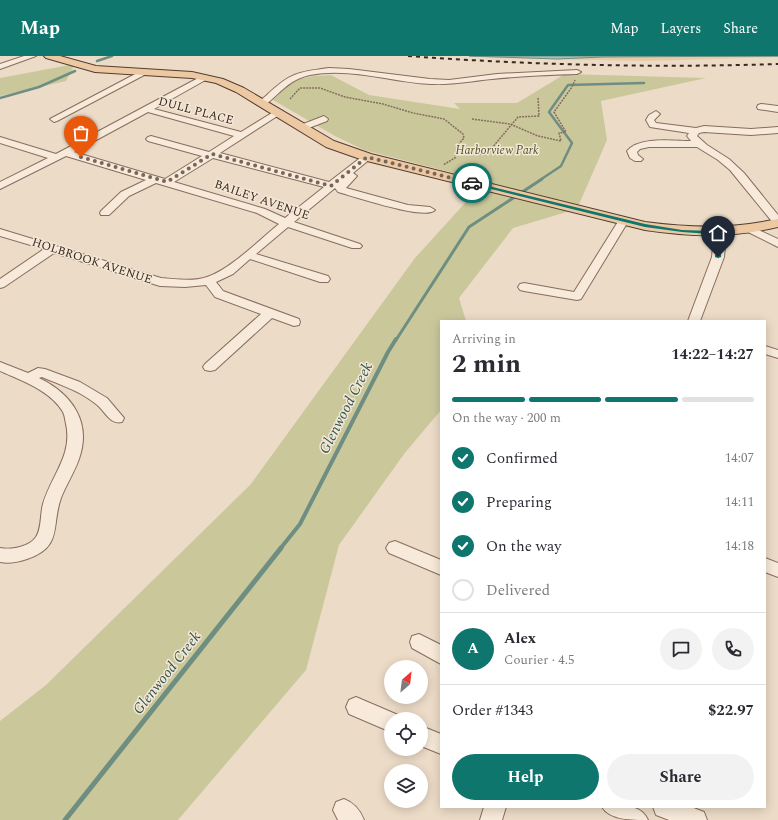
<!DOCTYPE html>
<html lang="en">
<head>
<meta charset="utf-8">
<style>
  body { margin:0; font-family:Spectral,serif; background:#f2f2f3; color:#2b2b33; height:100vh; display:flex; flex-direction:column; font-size:15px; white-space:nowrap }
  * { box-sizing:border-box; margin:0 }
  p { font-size:13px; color:#7c7c81 }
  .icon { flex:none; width:22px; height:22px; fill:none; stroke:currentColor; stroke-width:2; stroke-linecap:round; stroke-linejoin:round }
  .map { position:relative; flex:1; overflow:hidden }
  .details { position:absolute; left:440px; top:264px; width:326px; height:488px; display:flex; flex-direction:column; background:#fff; border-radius:0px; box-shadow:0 2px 10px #0003 }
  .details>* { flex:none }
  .needle { width:26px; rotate:28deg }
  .tools { position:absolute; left:384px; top:604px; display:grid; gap:8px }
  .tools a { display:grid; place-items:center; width:44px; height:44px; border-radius:50%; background:#fff; box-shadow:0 2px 10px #0003; font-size:20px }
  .pin { position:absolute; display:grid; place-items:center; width:34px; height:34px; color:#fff; margin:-41px -17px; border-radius:50% 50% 50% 0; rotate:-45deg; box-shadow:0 0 4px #0007 }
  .pin .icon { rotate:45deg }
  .courier { position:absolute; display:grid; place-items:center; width:40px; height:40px; margin:-20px; border:3px solid #0f766e; border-radius:50%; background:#fff; color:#222; box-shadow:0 1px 5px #0007 }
  .overview em { font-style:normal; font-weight:700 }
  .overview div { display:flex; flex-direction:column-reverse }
  .overview { display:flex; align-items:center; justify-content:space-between; height:68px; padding:0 12px }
  h1 { font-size:26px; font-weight:700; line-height:30px }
  .bar { display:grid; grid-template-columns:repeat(4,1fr); gap:6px 4px; align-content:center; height:48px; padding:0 12px }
  .bar i { height:5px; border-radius:3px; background:#e1e1e2 }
  .bar .selected { background:#0f766e }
  .bar p { grid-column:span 4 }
  .line { display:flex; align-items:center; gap:10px; padding:0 12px; border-top:1px solid #e1e1e2 }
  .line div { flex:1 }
  .round { display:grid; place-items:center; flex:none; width:42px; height:42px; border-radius:21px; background:#f2f2f3 }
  ol { padding:0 12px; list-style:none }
  li { display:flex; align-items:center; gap:12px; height:44px }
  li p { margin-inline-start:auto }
  li .icon { padding:4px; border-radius:50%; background:#0f766e; color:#fff; stroke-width:4 }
  li:last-child { color:#7c7c81 }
  li i { width:22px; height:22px; border:2px solid #e1e1e2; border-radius:50% }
  .action { display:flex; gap:8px; margin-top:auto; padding:8px 12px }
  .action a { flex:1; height:46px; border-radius:24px; background:#0f766e; color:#fff; font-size:16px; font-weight:700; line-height:46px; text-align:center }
  .action a+a { background:#f2f2f3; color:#2b2b33 }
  header { display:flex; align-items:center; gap:24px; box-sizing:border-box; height:56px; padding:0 20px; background:#0f766e; color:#fff }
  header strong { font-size:19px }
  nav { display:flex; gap:22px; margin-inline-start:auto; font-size:14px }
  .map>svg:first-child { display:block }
</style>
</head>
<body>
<header>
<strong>Map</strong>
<nav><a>Map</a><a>Layers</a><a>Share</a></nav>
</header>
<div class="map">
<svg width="778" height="764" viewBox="0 0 778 764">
  <rect width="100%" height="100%" fill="#ecdbc7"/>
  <g fill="#cac89b">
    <polygon points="75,8 66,25 0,40 0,22"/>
    <polygon points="565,18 706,22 601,45 607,84 577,153 513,172 459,242 466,265 441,265 441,354 404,398 339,489 306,614 178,764 0,764 0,665 46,629 251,428 415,202 485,125 364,94 335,80 273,44 290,28 300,23 313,20 331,19 369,39 460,53 454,47 517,47"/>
  </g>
  <polygon fill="#e6cba6" points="472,0 778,0 778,1 646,5 493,2"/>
  <polygon fill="#a8c0b5" stroke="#6f8e82" points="469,0 778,0 603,1 557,3"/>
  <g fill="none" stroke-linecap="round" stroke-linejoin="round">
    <g stroke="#6f8e82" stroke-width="2.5">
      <polyline points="97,5 112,0"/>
      <polyline points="0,42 39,31 75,15"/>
      <polyline points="540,124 561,110 572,87 549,56 568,29 644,27"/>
    </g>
    <polyline stroke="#6f8e82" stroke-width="3" points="396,284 469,171 542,123"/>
    <polyline stroke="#6f8e82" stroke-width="4" points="280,493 300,468 388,296 396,283"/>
    <polyline stroke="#6f8e82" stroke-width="5" points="65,764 281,492"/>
    <defs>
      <g id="minor">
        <polygon points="24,0 36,0 0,13 0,8"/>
        <path d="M329,12L349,13L430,23L449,24L497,18L577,14L581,16L577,18C549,19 520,20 492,23C471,25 452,29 431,28C391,26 350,11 310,19C288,24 282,36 265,49L262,50L258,47C260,44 264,42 267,39C290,17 298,16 329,12Z"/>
        <polygon points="141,15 144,15 148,17 57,65 54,66 50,63"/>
        <path d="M202,20H208L209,22L154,53L241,76L275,55H281L282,57L220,97L329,126L364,99H370L372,101L370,103L353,117L357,120L346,132L408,149L430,151L435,154C426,165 353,140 338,136L335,132L294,166L360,188L362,190L360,192H352L288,171L256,198L328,220L330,223L328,226H320L250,203L233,218L216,226L223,235L299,263L300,266L299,269L294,270L272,262L215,314L210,315L205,314L203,311L205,308L261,258L215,241L206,229L185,231L160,230L54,197L4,231L0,232V223L44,193L0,180V173L161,222C175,223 193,226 207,221C231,213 259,184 279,168L257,157L156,127L129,140L109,159H101L100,157L101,155L121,136L146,124L66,100L0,133V126L48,102L0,87V81L56,98ZM148,56L234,80L209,96L151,80L148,81L146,83L148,85L202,100L165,123L74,96ZM213,102L324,131L285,162L265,153L174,126Z"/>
        <polygon points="761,48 778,50 778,56 758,53 757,51 758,49"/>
        <path d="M656,55L660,58L654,64L656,67L696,72L704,70L751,73L778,71V77L751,79L704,76L699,77L697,80L707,89L729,103L744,117L778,159V169L774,168L730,114L718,104L697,91H649L640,93L637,96L638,99L643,103L641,105H635L630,102L627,95C639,80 674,85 691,85L687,80L689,77L650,71L646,64L649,59Z"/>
        <polygon points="324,60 328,63 327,65 301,75 296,72 298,70"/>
        <polygon points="624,161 629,164 581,243 577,244 524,235 520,234 518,231 520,228 524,227 574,236 619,164"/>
        <polygon points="750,170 778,183 778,191 746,175 744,173"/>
        <polygon points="711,173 715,174 725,190 724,201 700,265 688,265 712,201 713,190 705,176"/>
        <polygon points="765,290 778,294 778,302 765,298"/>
        <path d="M0,306L28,317L38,312L45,313L80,326L107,342L124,362L122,366C110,369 105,355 96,348C80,335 61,329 42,321L39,322C72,338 92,366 79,403C74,417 66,429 61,442C51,470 63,491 27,503C18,506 9,508 0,506V492C12,494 29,491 36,481C42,472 40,458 43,448C51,420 73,399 66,368C65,364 65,360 63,356C50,334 22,325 0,315Z"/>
        <polygon points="395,485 441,504 441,519 389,497 386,492 389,487"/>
        <polygon points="765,502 778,507 778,521 765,516"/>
        <polygon points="419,578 441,589 441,608 412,592 410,586 412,580"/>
        <polygon points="356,641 398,659 400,663 391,663 391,676 349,658 346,651 349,644"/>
        <polygon points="421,670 441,678 441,698 421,690"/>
        <path d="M344,743C354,747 360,754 364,764H338L333,754L336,746Z"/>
        <polygon points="484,751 506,751 502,764 480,764"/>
        <path d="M602,751C619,751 640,746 648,764C631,764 610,764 602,751Z"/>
        <polygon points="653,751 691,751 704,756 707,764 669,764 656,759"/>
      </g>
      <path id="major" d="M44,0H60L96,10L192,16L223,23L244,32L334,85L371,98L645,166C693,172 730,173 778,163V171C730,182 693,181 645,174L363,104L326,91L236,36L216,27L192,22L95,16L46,2Z"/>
    </defs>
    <use href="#minor" stroke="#876d5d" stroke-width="2"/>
    <use href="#major" stroke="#553c31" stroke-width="2"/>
    <g stroke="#876d5d" stroke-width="1.5" stroke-dasharray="2 1" stroke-linecap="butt">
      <polyline points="290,43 300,32 320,32 345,41 383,48 413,57 444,63 463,78 464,82 457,90 455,102 443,109"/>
      <polyline points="472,63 510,68 538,80 561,85 559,77 566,76 554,56 572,31 575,24"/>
      <polyline points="474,97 486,99 518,61 539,60 538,41"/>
    </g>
    <use href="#minor" fill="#f7eada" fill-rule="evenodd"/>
    <use href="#major" fill="#ecc9a2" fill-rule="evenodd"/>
    <path stroke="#382820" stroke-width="2" stroke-dasharray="4 4" stroke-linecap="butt" d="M408,0C531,9 654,12 778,8"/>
  </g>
  <polygon fill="#0f766e" points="472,126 645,168 682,174 713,175 721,190 721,201 718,202 715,201 716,190 710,178 682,176 645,171 471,128"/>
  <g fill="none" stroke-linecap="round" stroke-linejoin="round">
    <polyline stroke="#77675a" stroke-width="4" stroke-dasharray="0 7.2" points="81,101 167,126 212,98 331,130 367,101 472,127"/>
  </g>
  <g text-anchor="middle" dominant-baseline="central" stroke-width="3" stroke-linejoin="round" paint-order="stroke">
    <g font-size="12" fill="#382820" stroke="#f4e7d6">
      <text transform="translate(196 55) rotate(15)">DULL PLACE</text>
      <text transform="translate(262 144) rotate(19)">BAILEY AVENUE</text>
      <text transform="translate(92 205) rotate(18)">HOLBROOK AVENUE</text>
    </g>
    <g font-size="12" font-style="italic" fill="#4f5328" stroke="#f4e7d6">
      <text x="497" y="94">Harborview Park</text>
    </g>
    <g font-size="15" font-style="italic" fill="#30574e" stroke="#f4e7d6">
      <text transform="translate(346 352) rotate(-63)">Glenwood Creek</text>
      <text transform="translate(167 617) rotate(-52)">Glenwood Creek</text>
    </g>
  </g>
</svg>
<div class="tools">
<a><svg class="needle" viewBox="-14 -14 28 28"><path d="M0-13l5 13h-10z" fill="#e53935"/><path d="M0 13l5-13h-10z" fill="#7c7c81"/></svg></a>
<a><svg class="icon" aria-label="locate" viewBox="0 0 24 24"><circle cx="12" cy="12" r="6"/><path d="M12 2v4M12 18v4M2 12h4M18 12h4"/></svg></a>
<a><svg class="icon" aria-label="layers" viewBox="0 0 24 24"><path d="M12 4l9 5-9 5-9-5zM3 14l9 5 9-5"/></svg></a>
</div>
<div class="pin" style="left:81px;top:101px;background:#ea580c"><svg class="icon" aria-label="bag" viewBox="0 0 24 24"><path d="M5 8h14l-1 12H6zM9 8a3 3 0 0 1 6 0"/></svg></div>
<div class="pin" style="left:718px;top:201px;background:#1f2937"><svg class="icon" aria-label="home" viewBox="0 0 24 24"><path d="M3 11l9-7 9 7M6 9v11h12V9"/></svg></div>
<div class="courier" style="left:472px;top:127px"><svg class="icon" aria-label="car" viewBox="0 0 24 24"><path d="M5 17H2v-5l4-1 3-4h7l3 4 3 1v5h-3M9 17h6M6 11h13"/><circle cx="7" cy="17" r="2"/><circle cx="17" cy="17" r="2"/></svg></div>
<section class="details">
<div class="overview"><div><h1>2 min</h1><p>Arriving in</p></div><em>14:22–14:27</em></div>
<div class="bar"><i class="selected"></i><i class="selected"></i><i class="selected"></i><i></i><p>On the way · 200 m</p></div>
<ol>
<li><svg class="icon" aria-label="check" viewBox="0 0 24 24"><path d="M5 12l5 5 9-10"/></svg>Confirmed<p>14:07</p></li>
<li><svg class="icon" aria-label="check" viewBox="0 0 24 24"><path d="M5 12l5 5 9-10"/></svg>Preparing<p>14:11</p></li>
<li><svg class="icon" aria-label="check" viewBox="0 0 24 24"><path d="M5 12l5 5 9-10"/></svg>On the way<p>14:18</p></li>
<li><i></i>Delivered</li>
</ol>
<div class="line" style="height:72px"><b class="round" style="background:#0f766e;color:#fff">A</b><div><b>Alex</b><p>Courier · 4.5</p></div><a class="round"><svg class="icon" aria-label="chat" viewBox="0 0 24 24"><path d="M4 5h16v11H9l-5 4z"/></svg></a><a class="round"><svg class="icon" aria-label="phone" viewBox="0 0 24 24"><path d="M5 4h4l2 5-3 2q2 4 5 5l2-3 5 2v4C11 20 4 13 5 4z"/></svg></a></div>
<div class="line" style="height:52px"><div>Order #1343</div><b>$22.97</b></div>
<div class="action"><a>Help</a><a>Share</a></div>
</section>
</div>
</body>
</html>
